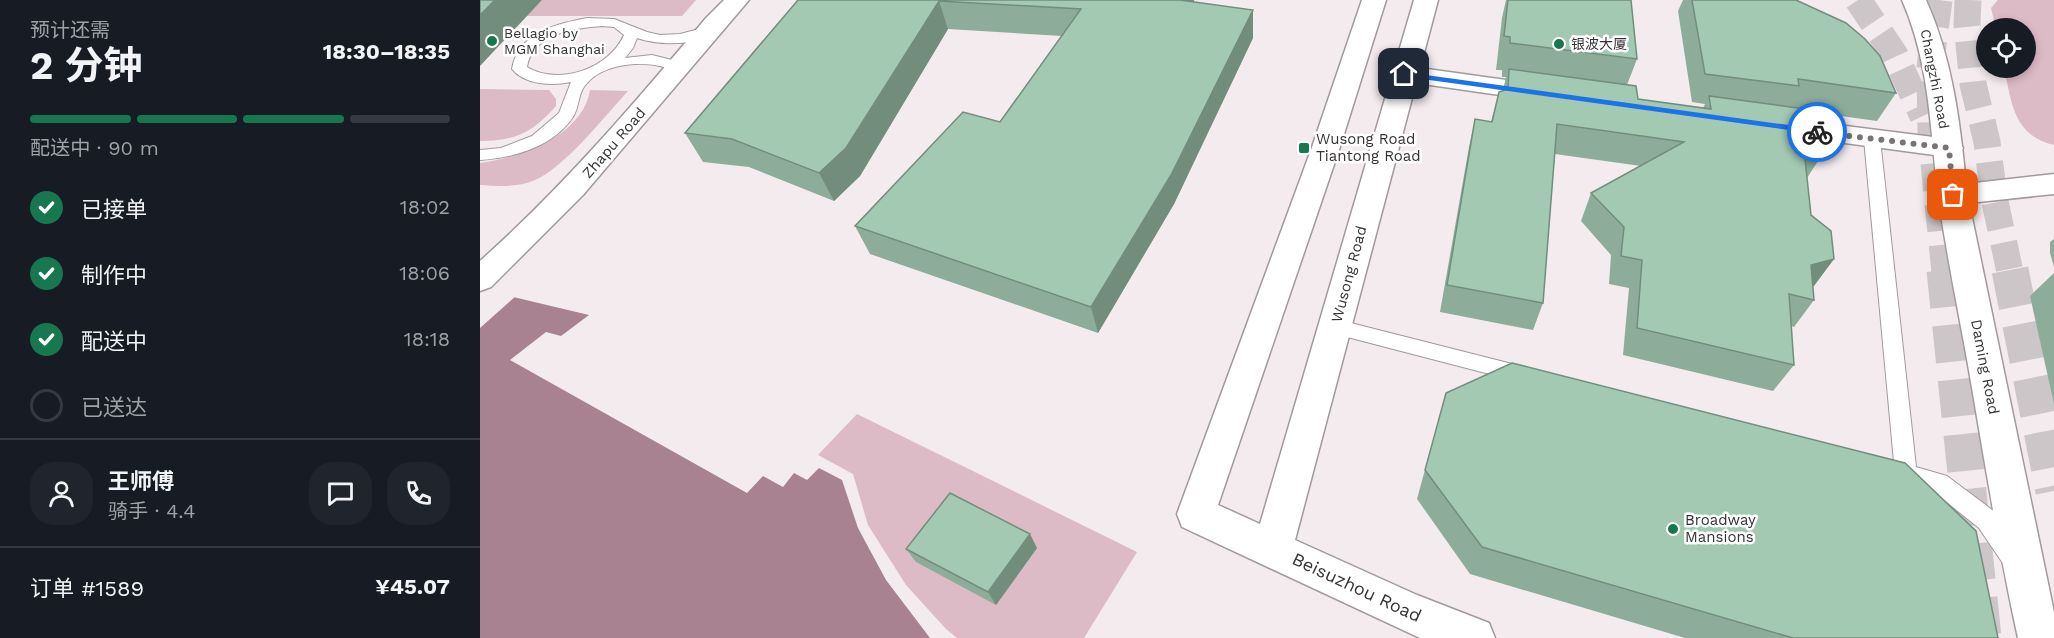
<!DOCTYPE html>
<html lang="zh">
<head>
<meta charset="utf-8">
<style>
  body { margin:0; font-family:"Work Sans","Noto Sans SC",sans-serif; background:#20242c; color:#f1f3f6; height:100vh; display:flex; flex-direction:column; font-size:22px; white-space:nowrap }
  * { box-sizing:border-box; margin:0 }
  p { font-size:20px; color:#9ea1a6 }
  .icon { flex:none; width:33px; height:33px; fill:none; stroke:currentColor; stroke-width:2; stroke-linecap:round; stroke-linejoin:round }
  .map { position:relative; flex:1; overflow:hidden }
  .panel { display:flex; flex-direction:column; background:#171b24; width:480px }
  .panel>* { flex:none }
  .buttons { position:absolute; left:1496px; top:18px; display:grid; gap:12px }
  .buttons a { display:grid; place-items:center; width:60px; height:60px; border-radius:50%; background:#171b24; box-shadow:0 3px 9px #0003; font-size:30px }
  .pin { position:absolute; display:grid; place-items:center; width:51px; height:51px; color:#fff; margin:-26px; border-radius:12px; box-shadow:0 3px 9px #0006 }
  .courier { position:absolute; display:grid; place-items:center; width:60px; height:60px; margin:-30px; border:4px solid #1a73e8; border-radius:50%; background:#fff; color:#222; box-shadow:0 2px 8px #0007 }
  .summary em { font-style:normal; font-weight:700 }
  .summary div { display:flex; flex-direction:column-reverse }
  .summary { display:flex; align-items:center; justify-content:space-between; height:102px; padding:0 30px }
  h1 { font-size:39px; font-weight:700; line-height:45px }
  .bar { display:grid; grid-template-columns:repeat(4,1fr); gap:9px 6px; align-content:center; height:72px; padding:0 30px }
  .bar i { height:8px; border-radius:4px; background:#363941 }
  .bar .selected { background:#17774e }
  .bar p { grid-column:span 4 }
  .line { display:flex; align-items:center; gap:15px; padding:0 30px; border-top:2px solid #363941 }
  .line div { flex:1 }
  .round { display:grid; place-items:center; flex:none; width:63px; height:63px; border-radius:24px; background:#20242c }
  ol { padding:0 30px; list-style:none }
  li { display:flex; align-items:center; gap:18px; height:66px }
  li p { margin-inline-start:auto }
  li .icon { padding:6px; border-radius:50%; background:#17774e; color:#fff; stroke-width:4 }
  li:last-child { color:#9ea1a6 }
  li i { width:33px; height:33px; border:3px solid #363941; border-radius:50% }
  main { display:flex; flex:1; min-height:0 }
  .map>svg:first-child { display:block }
</style>
</head>
<body>
<main>
<section class="panel">
<div class="summary"><div><h1>2 分钟</h1><p>预计还需</p></div><em>18:30–18:35</em></div>
<div class="bar"><i class="selected"></i><i class="selected"></i><i class="selected"></i><i></i><p>配送中 · 90 m</p></div>
<ol>
<li><svg class="icon" aria-label="check" viewBox="0 0 24 24"><path d="M5 12l5 5 9-10"/></svg>已接单<p>18:02</p></li>
<li><svg class="icon" aria-label="check" viewBox="0 0 24 24"><path d="M5 12l5 5 9-10"/></svg>制作中<p>18:06</p></li>
<li><svg class="icon" aria-label="check" viewBox="0 0 24 24"><path d="M5 12l5 5 9-10"/></svg>配送中<p>18:18</p></li>
<li><i></i>已送达</li>
</ol>
<div class="line" style="height:108px"><a class="round"><svg class="icon" aria-label="person" viewBox="0 0 24 24"><circle cx="12" cy="8" r="4"/><path d="M4 21q1-7 8-7t8 7"/></svg></a><div><b>王师傅</b><p>骑手 · 4.4</p></div><a class="round"><svg class="icon" aria-label="chat" viewBox="0 0 24 24"><path d="M4 5h16v11H9l-5 4z"/></svg></a><a class="round"><svg class="icon" aria-label="phone" viewBox="0 0 24 24"><path d="M5 4h4l2 5-3 2q2 4 5 5l2-3 5 2v4C11 20 4 13 5 4z"/></svg></a></div>
<div class="line" style="height:78px"><div>订单 #1589</div><b>¥45.07</b></div>
</section>
<div class="map">
<svg width="1574" height="638" viewBox="0 0 1574 638">
  <rect width="100%" height="100%" fill="#f3ebee"/>
  <g fill="#dcbac6">
    <polygon points="62,0 216,0 202,16 46,16"/>
    <path d="M1518,0H1574V145C1533,135 1532,103 1524,68H1545V28H1516L1511,8Z"/>
    <path d="M0,89L69,90L76,99V106C53,132 36,141 0,141Z"/>
    <path d="M110,90L148,91C125,116 84,168 55,180C37,188 18,186 0,185V163C39,158 103,136 110,90Z"/>
    <polygon points="377,414 657,552 604,638 477,638 466,629 426,585 388,525 373,474 338,455"/>
  </g>
  <polygon fill="#a88290" points="0,289 109,315 81,336 66,332 30,360 267,493 283,476 303,487 314,473 327,480 339,468 362,480 378,528 406,580 450,638 0,638"/>
  <polygon fill="#f3ebee" points="0,286 37,295 0,328"/>
  <g fill="none" stroke-linecap="round" stroke-linejoin="round">
    <g stroke="#cdc6c9" stroke-width="27" stroke-dasharray="27 14" stroke-linecap="butt">
      <polyline points="1378,0 1415,55 1443,116"/>
      <polyline points="1459,0 1450,67 1451,134 1465,272"/>
      <polyline points="1488,0 1487,24 1493,84 1507,142 1514,197 1530,272"/>
    </g>
    <g stroke="#cdc6c9" stroke-width="37" stroke-dasharray="37 18" stroke-linecap="butt">
      <polyline points="1465,270 1503,638"/>
      <polyline points="1530,270 1574,491"/>
    </g>
    <defs>
      <g id="lane">
        <path d="M107,18L134,19L167,32L180,35L200,34L227,27L234,31C219,47 177,45 157,38L153,48L145,58L172,55L196,61L202,74L199,77H189L184,67C160,60 119,64 104,87C98,95 99,108 93,117C73,147 33,158 0,160V150L21,148L52,136L79,113L91,82C72,86 45,85 32,69C38,33 75,24 107,18ZM122,26L134,27L144,35C129,69 79,86 47,67C52,34 94,28 122,26Z"/>
        <polygon points="1392,134 1398,135 1400,139 1436,467 1467,476 1515,512 1544,557 1540,565 1532,568 1524,565 1499,528 1453,491 1407,478 1404,471 1407,464 1414,462 1384,139 1386,135"/>
        <polygon points="855,319 1044,367 1051,369 1054,375 1051,381 1044,383 848,332 845,327 848,322"/>
      </g>
      <g id="street">
        <path d="M244,0H269L103,195L11,287L0,291V261C83,187 155,103 226,18Z"/>
        <polygon points="882,0 906,0 859,150 738,505 780,524 934,0 958,0 940,68 1069,86 1078,88 1082,94 1078,100 1069,102 936,83 815,540 937,595 1009,623 1015,638 940,638 702,527 697,514 831,150"/>
        <polygon points="1286,116 1469,139 1479,142 1483,148 1479,154 1469,157 1276,131 1272,125 1276,119"/>
      </g>
      <path id="secondary" d="M1422,0H1446C1472,58 1480,120 1486,184L1574,174V194L1489,203L1574,612V638H1538C1518,548 1504,456 1488,365C1478,309 1466,252 1458,195C1450,128 1450,64 1422,0Z"/>
    </defs>
    <use href="#lane" stroke="#a1999b" stroke-width="2"/>
    <use href="#street" stroke="#a1999b" stroke-width="3"/>
    <use href="#secondary" stroke="#a1999b" stroke-width="3"/>
    <use href="#lane" fill="#fff" fill-rule="evenodd"/>
    <use href="#street" fill="#fff" fill-rule="evenodd"/>
    <use href="#secondary" fill="#fff" fill-rule="evenodd"/>
  </g>
  <g fill="#8dad9a">
    <polygon points="318,0 714,0 714,3 773,10 773,38 694,204 618,333 390,254 375,226 520,122 582,36 468,29 380,176 354,201 269,167 223,162 205,133"/>
    <polygon points="1026,0 1151,0 1157,59 1147,85 1158,99 1223,108 1225,104 1212,102 1198,11 1203,0 1316,0 1416,93 1397,121 1325,111 1338,161 1327,178 1331,215 1354,259 1333,286 1334,300 1314,327 1311,326 1314,365 1293,391 1143,355 1149,288 1129,284 1131,255 1101,221 1111,193 1161,166 1075,154 1063,303 1053,330 960,312 989,147 995,119 1011,122 1019,92 1023,90 1026,77 1022,77 1022,70 1016,70 1022,18"/>
    <polygon points="1574,239 1574,267 1570,253 1570,242"/>
    <polygon points="1574,273 1574,404 1550,296"/>
    <polygon points="966,393 1518,638 1205,638 990,574 937,499"/>
    <polygon points="557,548 516,605 436,562 426,549"/>
  </g>
  <g fill="#738d7d">
    <polygon points="15,0 62,0 0,66 0,15"/>
    <polygon points="700,0 714,0 715,5 702,28"/>
    <polygon points="459,1 468,29 380,176 354,201 339,173"/>
    <polygon points="773,10 773,38 694,204 618,333 611,307"/>
    <polygon points="1354,259 1334,286 1312,293 1331,265"/>
    <polygon points="550,534 557,548 516,605 508,592"/>
  </g>
  <g fill="#a4c9b3" stroke="#738d7d" stroke-width="1.5">
    <polygon points="0,0 15,0 0,15"/>
    <polygon points="318,0 700,0 773,10 691,175 611,307 375,226 483,112 520,122 601,9 459,1 366,148 339,173 252,139 205,133"/>
    <polygon points="1028,0 1151,0 1157,59 1030,43 1030,37 1024,36"/>
    <polygon points="1212,0 1316,0 1366,23 1385,39 1400,56 1416,93 1318,79 1319,86 1225,74"/>
    <polygon points="1029,69 1156,86 1158,99 1231,109 1229,96 1325,109 1338,161 1325,159 1331,215 1351,231 1354,259 1331,265 1334,300 1309,294 1314,365 1157,328 1162,260 1141,256 1144,227 1111,193 1204,142 1077,124 1063,303 967,285 995,119 1012,122 1019,92 1028,89"/>
    <polygon points="1032,363 1425,463 1496,531 1518,638 1313,638 1002,547 945,470 966,393"/>
    <polygon points="470,493 550,534 508,592 426,549"/>
  </g>
  <polygon fill="#1a73e8" points="924,72 1337,129 1341,132 1337,134 921,76 920,74"/>
  <g fill="none" stroke-linecap="round" stroke-linejoin="round">
    <polyline stroke="#787375" stroke-width="6" stroke-dasharray="0 10.8" points="1337,132 1469,148 1473,195"/>
  </g>
  <g fill="#17774e" stroke="#fff" stroke-width="2">
    <circle cx="12" cy="41" r="6"/>
    <circle cx="1079" cy="44" r="6"/>
    <rect x="818" y="142" width="12" height="12" rx="3"/>
    <circle cx="1193" cy="529" r="6"/>
  </g>
  <g text-anchor="middle" dominant-baseline="central" stroke-width="5" stroke-linejoin="round" paint-order="stroke">
    <g font-size="14" fill="#363334" stroke="#fff" text-anchor="start">
      <text x="24" y="33">Bellagio by<tspan x="24" dy="16">MGM Shanghai</tspan></text>
      <text x="1091" y="44">银波大厦</text>
    </g>
    <g font-size="14" fill="#363334" stroke="#fff">
      <text transform="translate(1455 79) rotate(79)">Changzhi Road</text>
    </g>
    <g font-size="15" fill="#363334" stroke="#fff" text-anchor="start">
      <text x="836" y="139">Wusong Road<tspan x="836" dy="17">Tiantong Road</tspan></text>
      <text x="1205" y="520">Broadway<tspan x="1205" dy="17">Mansions</tspan></text>
    </g>
    <g font-size="15" fill="#363334" stroke="#fff">
      <text transform="translate(134 143) rotate(-49)">Zhapu Road</text>
      <text transform="translate(869 274) rotate(-75)">Wusong Road</text>
      <text transform="translate(1505 367) rotate(79)">Daming Road</text>
    </g>
    <g font-size="18" fill="#363334" stroke="#fff">
      <text transform="translate(877 587) rotate(25)">Beisuzhou Road</text>
    </g>
  </g>
</svg>
<div class="buttons">
<a><svg class="icon" aria-label="locate" viewBox="0 0 24 24"><circle cx="12" cy="12" r="6"/><path d="M12 2v4M12 18v4M2 12h4M18 12h4"/></svg></a>
</div>
<div class="pin" style="left:1473px;top:195px;background:#ea580c"><svg class="icon" aria-label="bag" viewBox="0 0 24 24"><path d="M5 8h14l-1 12H6zM9 8a3 3 0 0 1 6 0"/></svg></div>
<div class="pin" style="left:924px;top:74px;background:#1f2937"><svg class="icon" aria-label="home" viewBox="0 0 24 24"><path d="M3 11l9-7 9 7M6 9v11h12V9"/></svg></div>
<div class="courier" style="left:1337px;top:132px"><svg class="icon" aria-label="bike" viewBox="0 0 24 24"><circle cx="6" cy="16" r="4"/><circle cx="18" cy="16" r="4"/><path d="M6 16l4-8h5l3 8M10 8l3 8H6M13 5h3"/></svg></div>
</div>
</main>
</body>
</html>
